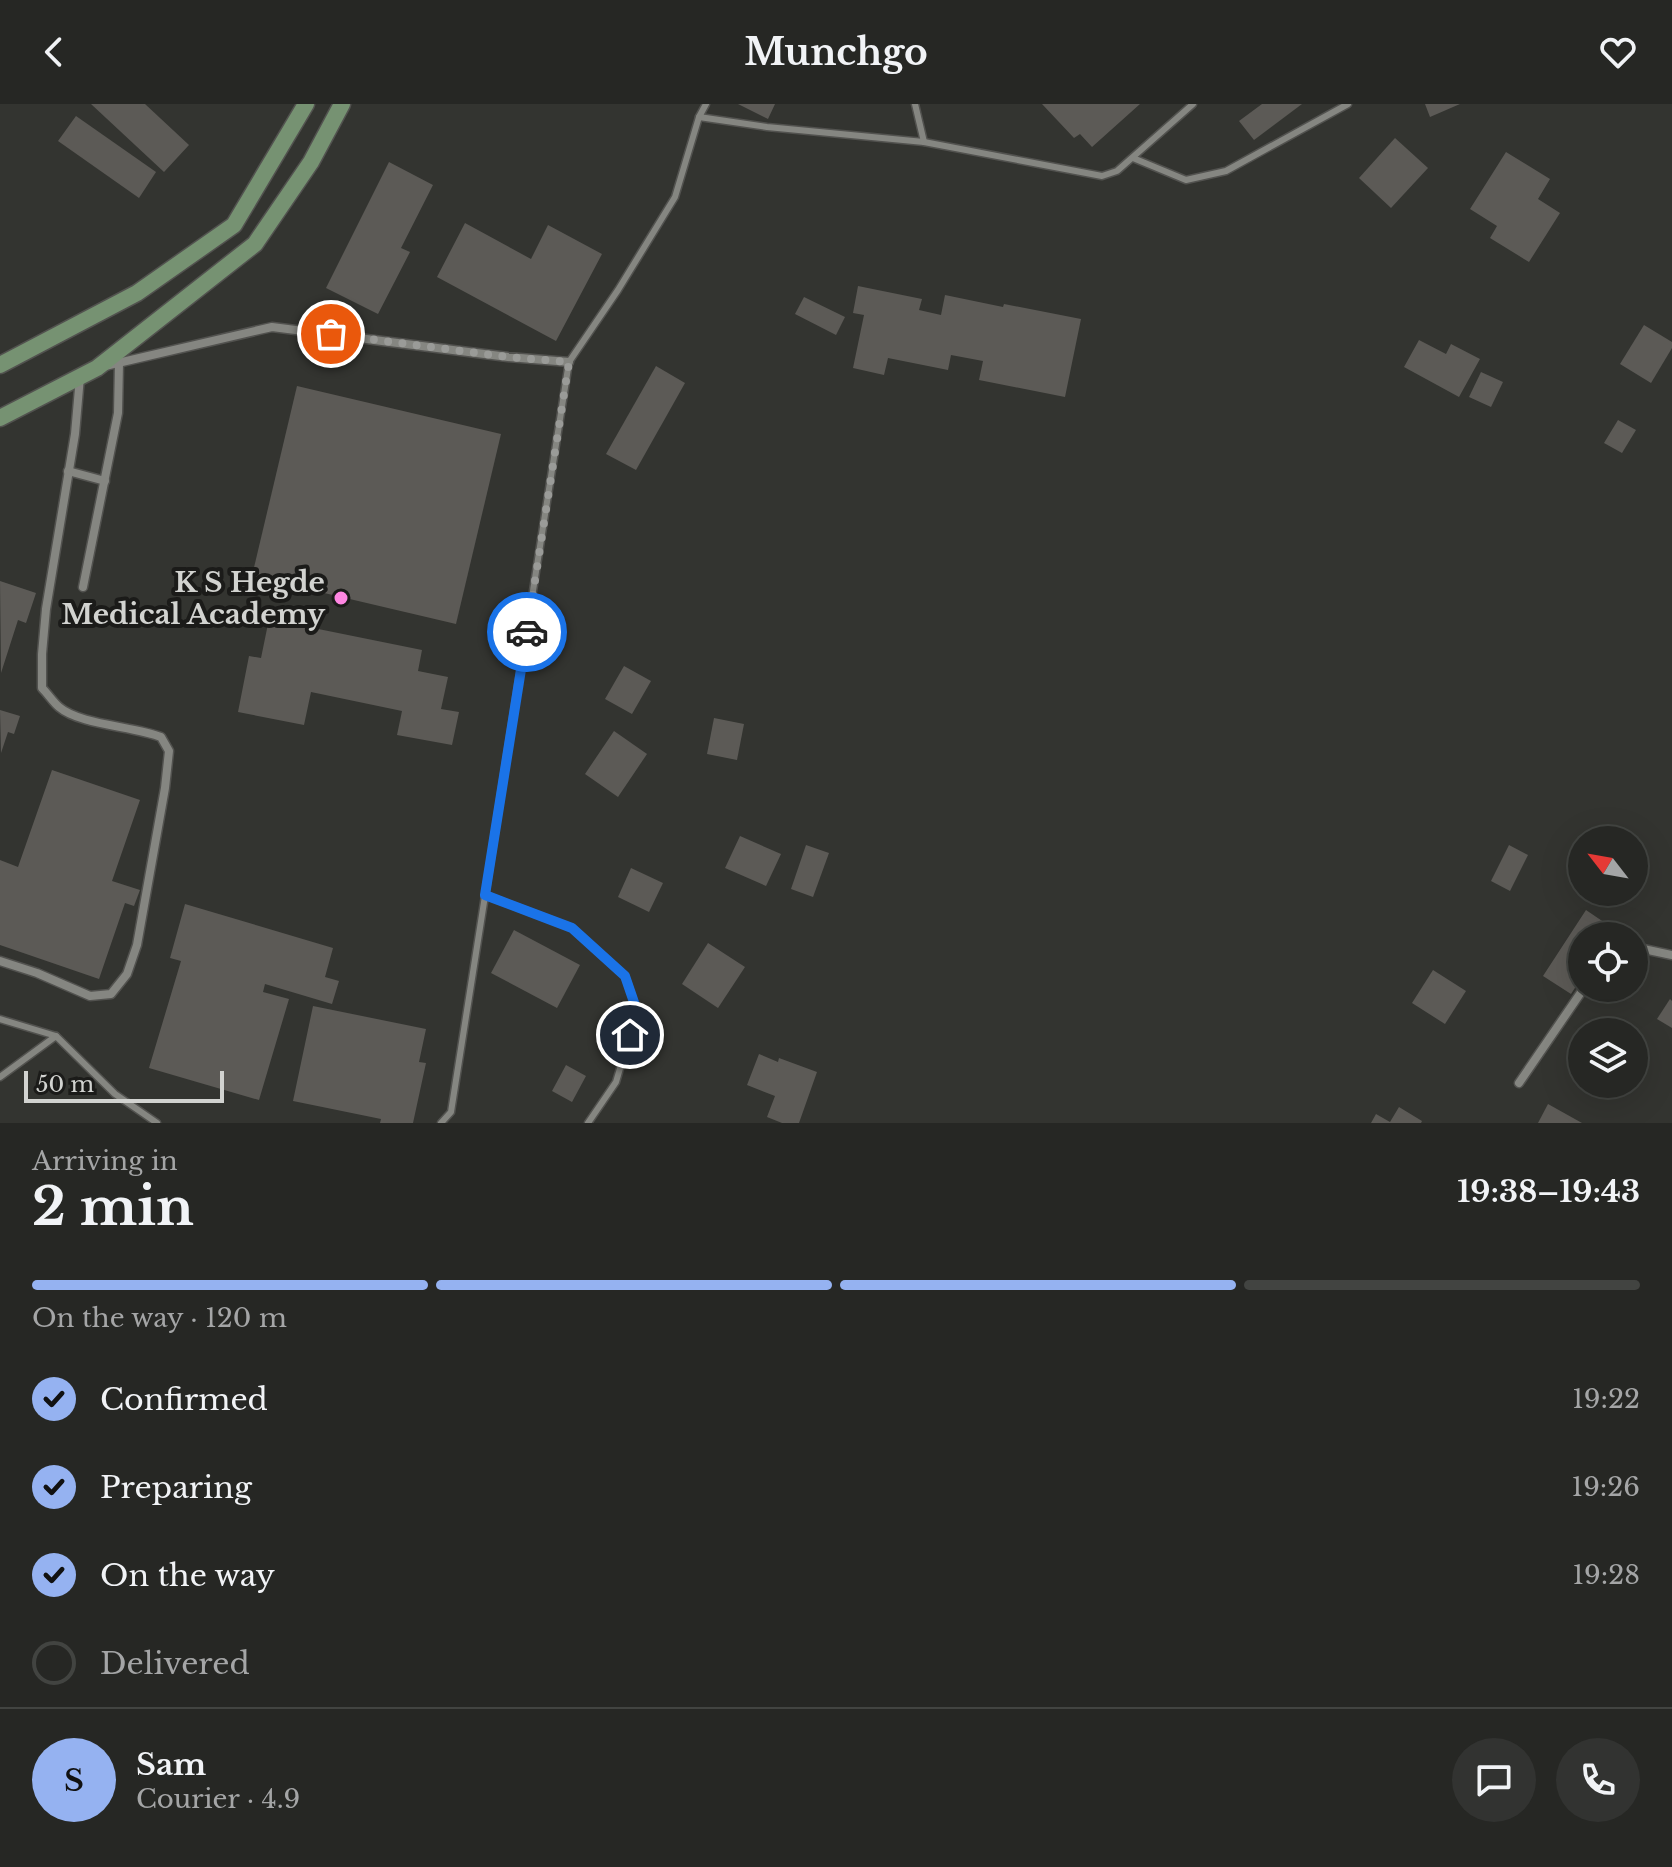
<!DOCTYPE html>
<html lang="en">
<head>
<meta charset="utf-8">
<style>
  body { margin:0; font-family:"Libre Baskerville",serif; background:#323331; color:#f1f3f6; height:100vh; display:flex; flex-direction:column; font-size:30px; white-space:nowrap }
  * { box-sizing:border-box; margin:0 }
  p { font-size:26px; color:#a4a5a6 }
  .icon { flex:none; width:44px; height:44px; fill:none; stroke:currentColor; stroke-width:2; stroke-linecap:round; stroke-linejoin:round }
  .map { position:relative; height:1019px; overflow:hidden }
  .panel { display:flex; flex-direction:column; background:#262724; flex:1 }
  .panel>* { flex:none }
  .needle { width:52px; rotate:301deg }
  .fabs { position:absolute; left:1568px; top:722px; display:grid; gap:16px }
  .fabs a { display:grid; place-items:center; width:80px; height:80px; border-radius:50%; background:#262724; box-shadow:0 8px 32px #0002,0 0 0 2px #424441; font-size:40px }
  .scale { position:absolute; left:24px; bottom:20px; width:200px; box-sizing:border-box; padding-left:8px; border:4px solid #d2d3d0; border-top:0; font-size:22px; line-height:28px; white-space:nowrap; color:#d2d3d0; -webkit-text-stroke:6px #1b1b19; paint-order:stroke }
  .pin { position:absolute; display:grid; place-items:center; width:68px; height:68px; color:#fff; margin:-34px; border:4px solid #fff; border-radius:50%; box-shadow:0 2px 8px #0007 }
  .courier { position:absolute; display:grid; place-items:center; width:80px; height:80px; margin:-40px; border:6px solid #1a73e8; border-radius:50%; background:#fff; color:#222; box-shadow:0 2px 10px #0007 }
  .headline em { font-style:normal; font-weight:800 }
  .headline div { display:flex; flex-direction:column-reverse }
  .headline { display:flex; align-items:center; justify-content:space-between; height:136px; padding:0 32px }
  h1 { font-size:52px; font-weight:800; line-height:60px }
  .bar { display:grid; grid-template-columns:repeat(4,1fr); gap:12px 8px; align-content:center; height:96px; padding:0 32px }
  .bar i { height:10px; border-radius:6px; background:#424441 }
  .bar .active { background:#95b2f1 }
  .bar p { grid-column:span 4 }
  .line { display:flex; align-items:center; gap:20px; padding:0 32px; border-top:2px solid #424441 }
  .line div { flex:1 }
  .round { display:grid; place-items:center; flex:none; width:84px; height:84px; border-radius:42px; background:#323331 }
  ol { padding:0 32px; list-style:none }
  li { display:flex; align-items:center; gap:24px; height:88px }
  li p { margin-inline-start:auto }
  li .icon { padding:8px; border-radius:50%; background:#95b2f1; color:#111; stroke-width:4 }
  li:last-child { color:#a4a5a6 }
  li i { width:44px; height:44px; border:4px solid #424441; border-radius:50% }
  header { display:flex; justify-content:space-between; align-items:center; height:104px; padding:0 32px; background:#262724; font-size:36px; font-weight:800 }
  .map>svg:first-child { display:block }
</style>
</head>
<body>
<header><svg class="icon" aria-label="back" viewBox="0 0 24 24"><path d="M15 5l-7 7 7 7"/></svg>Munchgo<svg class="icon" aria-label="heart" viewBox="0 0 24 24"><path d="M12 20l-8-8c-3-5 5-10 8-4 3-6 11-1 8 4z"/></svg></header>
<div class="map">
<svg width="1672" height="1019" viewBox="0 0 1672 1019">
  <rect width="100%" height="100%" fill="#333430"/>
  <g fill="#5c5a56">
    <polygon points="91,0 145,0 189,41 164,68"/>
    <polygon points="738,0 775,0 768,15"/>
    <polygon points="1042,0 1140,0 1092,43 1080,30 1074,34"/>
    <polygon points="1262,0 1302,0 1254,36 1239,17"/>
    <polygon points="1425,0 1460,0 1430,13"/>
    <polygon points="76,12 156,68 139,94 58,37"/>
    <polygon points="1395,34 1428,64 1391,104 1359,74"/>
    <polygon points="1506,48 1550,75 1538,95 1560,109 1529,158 1490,134 1497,122 1470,105"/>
    <polygon points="389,58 433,81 401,144 410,148 378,210 326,184"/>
    <polygon points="465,119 531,155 548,121 602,150 556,237 437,173"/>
    <polygon points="858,182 922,195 919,206 941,211 945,191 1003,203 1004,200 1081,215 1065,293 979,276 983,257 951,251 948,266 888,254 884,271 853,264 864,211 853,209"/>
    <polygon points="804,193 845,213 836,231 795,210"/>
    <polygon points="1644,221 1672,238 1672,244 1651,279 1620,260"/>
    <polygon points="1419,236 1446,250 1451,240 1480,255 1459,293 1404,263"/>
    <polygon points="656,262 685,279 636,366 606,350"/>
    <polygon points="1481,268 1503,278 1491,303 1469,293"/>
    <polygon points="297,282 501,330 456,520 252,472"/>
    <polygon points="1618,316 1636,326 1622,349 1604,339"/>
    <polygon points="0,477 36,489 26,519 18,516 1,569"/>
    <polygon points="269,515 422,546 418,567 448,573 441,605 459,608 452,641 397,631 402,607 311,588 304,621 238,608 249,552 261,554"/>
    <polygon points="624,562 651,577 632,610 605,595"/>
    <polygon points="0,606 20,612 14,630 8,628 1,649"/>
    <polygon points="714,614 744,620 737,656 707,650"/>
    <polygon points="614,627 647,650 618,693 585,670"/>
    <polygon points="52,666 140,696 112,777 140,786 134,802 125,799 99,875 0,841 0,756 18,763"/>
    <polygon points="740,732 781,750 766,782 725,764"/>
    <polygon points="806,741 829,749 813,793 791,785"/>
    <polygon points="1509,741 1528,751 1510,787 1491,777"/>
    <polygon points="631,764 663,779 649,808 618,793"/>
    <polygon points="185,800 333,844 325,873 339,877 332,900 265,880 263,888 289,895 259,996 149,964 181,857 170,854"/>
    <polygon points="1586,806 1614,825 1609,832 1582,832 1582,873 1571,890 1543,872"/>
    <polygon points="514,826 580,861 557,904 491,869"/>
    <polygon points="708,839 745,863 718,904 682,880"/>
    <polygon points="1433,866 1466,887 1445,920 1412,899"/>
    <polygon points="1670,895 1672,897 1672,924 1657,915"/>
    <polygon points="313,902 426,925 419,958 426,959 413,1019 380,1019 381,1015 293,997"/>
    <polygon points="759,950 778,958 779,954 817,968 799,1019 782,1019 767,1013 775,992 747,981"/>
    <polygon points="566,961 586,972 572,998 552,987"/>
    <polygon points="1548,1000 1582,1019 1538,1019"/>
    <polygon points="1399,1003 1422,1017 1421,1019 1371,1019 1376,1010 1390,1018"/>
  </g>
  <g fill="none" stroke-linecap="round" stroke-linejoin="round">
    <defs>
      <g id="lane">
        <polyline points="706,0 699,13 767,23 924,38 1102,72 1117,67 1193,0"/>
        <polyline points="915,0 924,38"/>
        <polyline points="1133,54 1186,76 1226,67 1348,0"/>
        <polyline points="485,791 572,824 625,872 637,907 616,978 588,1019"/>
        <polyline points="0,915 56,932"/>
        <polyline points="0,973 56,932 115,990 157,1019"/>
        <polyline points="441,1019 451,1008 569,258 618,186 675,93 699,13"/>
      </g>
      <g id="street">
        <polyline points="105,262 272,223 508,253 569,258"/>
        <polyline points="68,367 105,377"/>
        <polyline points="83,483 118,309 119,259"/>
        <polyline points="1634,843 1672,851"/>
        <path d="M0,857L37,869L90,892L111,890L127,870L137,841L165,684L169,647L161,633C133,622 80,621 59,603C53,598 48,590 42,584V550L46,505L75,330L80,273"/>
        <polyline points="1519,979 1584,884"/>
      </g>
      <g id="secondary">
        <polyline points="0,261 137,189 234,121 306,0"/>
        <polyline points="0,314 97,264 255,140 311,58 342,0"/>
      </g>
    </defs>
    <use href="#lane" stroke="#52524f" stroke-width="9"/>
    <use href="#street" stroke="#52524f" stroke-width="11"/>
    <use href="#secondary" stroke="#52524f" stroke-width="19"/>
    <use href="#lane" stroke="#858681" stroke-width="6"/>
    <use href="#street" stroke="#858681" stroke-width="8"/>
    <use href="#secondary" stroke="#769272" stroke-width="16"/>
  </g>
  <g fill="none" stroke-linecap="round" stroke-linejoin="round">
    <polyline stroke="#9a9b98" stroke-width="8" stroke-dasharray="0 14.4" points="331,230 508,253 569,258 527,528"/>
    <polyline stroke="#1a73e8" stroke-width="10" points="527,528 485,791 572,824 625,872 637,907 630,931"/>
  </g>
  <circle fill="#fe86e1" stroke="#1b1b19" stroke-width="3" cx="341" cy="494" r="8"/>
  <g text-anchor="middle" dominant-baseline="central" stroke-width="8" stroke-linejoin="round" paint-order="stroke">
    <g font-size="28" font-weight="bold" fill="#d2d3d0" stroke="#1b1b19" text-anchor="end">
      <text x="325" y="478">K S Hegde<tspan x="325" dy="32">Medical Academy</tspan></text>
    </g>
  </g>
</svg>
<div class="fabs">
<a><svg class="needle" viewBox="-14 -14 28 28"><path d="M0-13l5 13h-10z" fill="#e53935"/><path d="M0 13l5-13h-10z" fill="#a4a5a6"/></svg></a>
<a><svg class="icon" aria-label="locate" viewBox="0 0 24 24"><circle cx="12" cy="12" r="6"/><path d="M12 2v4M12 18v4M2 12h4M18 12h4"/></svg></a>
<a><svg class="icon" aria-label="layers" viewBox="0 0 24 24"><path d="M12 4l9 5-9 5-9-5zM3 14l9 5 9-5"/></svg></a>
</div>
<div class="scale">50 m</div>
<div class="pin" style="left:331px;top:230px;background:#ea580c"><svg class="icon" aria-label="bag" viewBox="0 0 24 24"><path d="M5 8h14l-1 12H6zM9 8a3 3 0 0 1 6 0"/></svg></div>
<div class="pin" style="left:630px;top:931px;background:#1f2937"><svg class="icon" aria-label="home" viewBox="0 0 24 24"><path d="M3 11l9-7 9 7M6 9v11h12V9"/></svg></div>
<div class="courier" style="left:527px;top:528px"><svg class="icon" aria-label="car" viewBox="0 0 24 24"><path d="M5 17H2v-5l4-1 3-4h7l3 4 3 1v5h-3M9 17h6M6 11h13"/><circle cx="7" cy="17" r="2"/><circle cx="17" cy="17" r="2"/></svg></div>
</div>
<section class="panel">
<div class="headline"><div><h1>2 min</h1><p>Arriving in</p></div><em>19:38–19:43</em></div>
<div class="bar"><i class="active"></i><i class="active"></i><i class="active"></i><i></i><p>On the way · 120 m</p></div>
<ol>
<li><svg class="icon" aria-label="check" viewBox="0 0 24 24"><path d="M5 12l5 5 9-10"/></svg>Confirmed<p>19:22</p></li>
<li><svg class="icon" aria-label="check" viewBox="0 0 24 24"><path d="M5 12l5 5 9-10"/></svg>Preparing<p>19:26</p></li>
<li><svg class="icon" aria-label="check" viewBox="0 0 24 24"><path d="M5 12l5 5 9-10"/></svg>On the way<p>19:28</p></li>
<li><i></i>Delivered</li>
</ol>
<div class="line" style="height:144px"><b class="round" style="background:#95b2f1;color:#111">S</b><div><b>Sam</b><p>Courier · 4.9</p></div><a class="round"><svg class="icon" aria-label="chat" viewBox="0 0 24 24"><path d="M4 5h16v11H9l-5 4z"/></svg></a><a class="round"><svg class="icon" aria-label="phone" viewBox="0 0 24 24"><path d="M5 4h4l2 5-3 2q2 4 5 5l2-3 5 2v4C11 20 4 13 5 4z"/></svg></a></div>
</section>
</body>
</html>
